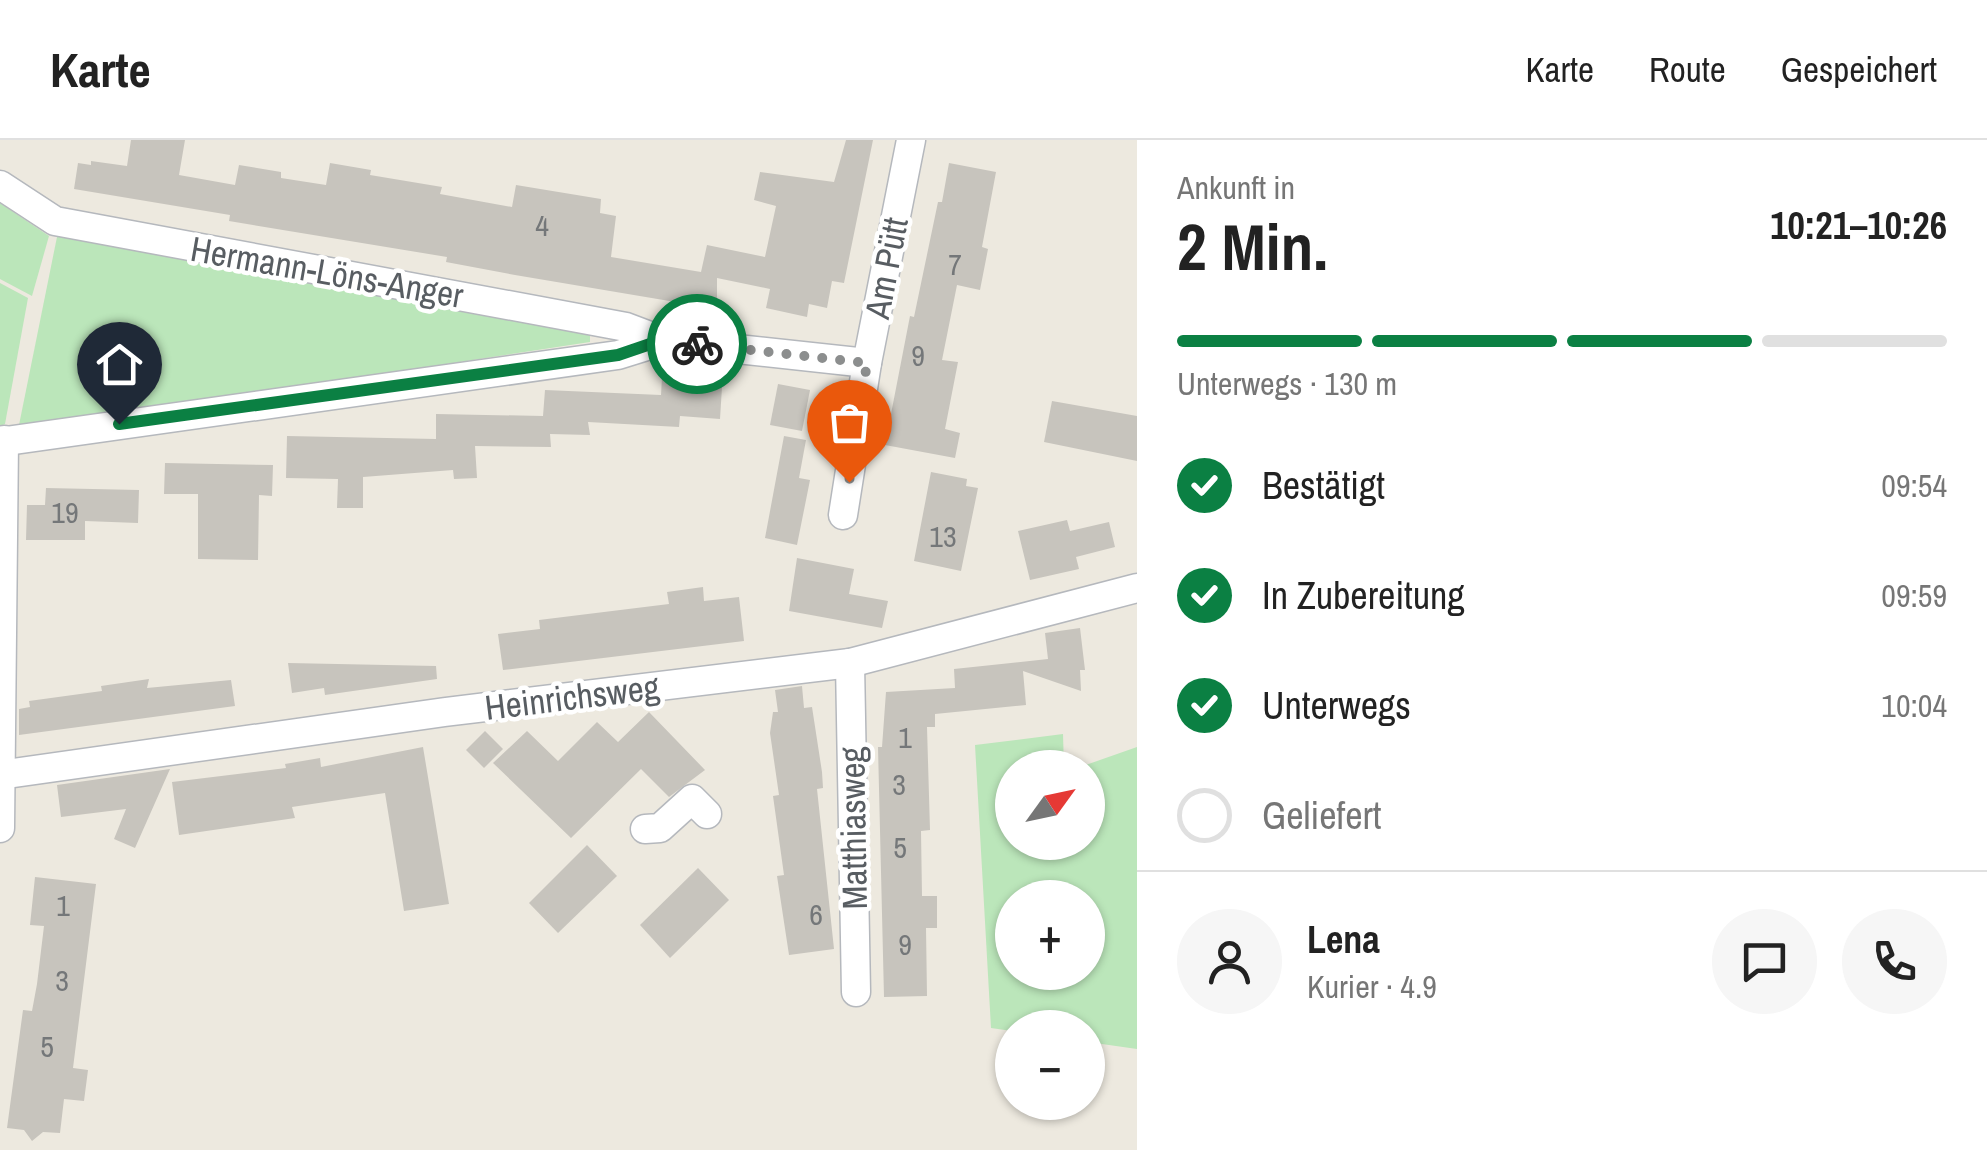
<!DOCTYPE html>
<html lang="de">
<head>
<meta charset="utf-8">
<style>
  body { margin:0; font-family:"Archivo Narrow",sans-serif; background:#f6f6f6; color:#222; height:100vh; display:flex; flex-direction:column; font-size:38px; white-space:nowrap }
  * { box-sizing:border-box; margin:0 }
  p { font-size:32px; color:#767676 }
  .icon { flex:none; width:55px; height:55px; fill:none; stroke:currentColor; stroke-width:2; stroke-linecap:round; stroke-linejoin:round }
  .map { position:relative; flex:1; overflow:hidden }
  .drawer { display:flex; flex-direction:column; background:#fff; width:850px }
  .drawer>* { flex:none }
  .needle { width:65px; rotate:57deg }
  .tools { position:absolute; left:995px; top:610px; display:grid; gap:20px }
  .tools a { display:grid; place-items:center; width:110px; height:110px; border-radius:50%; background:#fff; box-shadow:0 2px 8px #0004; font-size:50px }
  .pin { position:absolute; display:grid; place-items:center; width:85px; height:85px; color:#fff; margin:-102px -42px; border-radius:50% 50% 50% 0; rotate:-45deg; box-shadow:0 0 10px #0007 }
  .pin .icon { rotate:45deg }
  .courier { position:absolute; display:grid; place-items:center; width:100px; height:100px; margin:-50px; border:8px solid #0b8043; border-radius:50%; background:#fff; color:#222; box-shadow:0 2px 12px #0007 }
  .overview em { font-style:normal; font-weight:700 }
  .overview div { display:flex; flex-direction:column-reverse }
  .overview { display:flex; align-items:center; justify-content:space-between; height:170px; padding:0 40px }
  h1 { font-size:65px; font-weight:700; line-height:75px }
  .bar { display:grid; grid-template-columns:repeat(4,1fr); gap:15px 10px; align-content:center; height:120px; padding:0 40px }
  .bar i { height:12px; border-radius:8px; background:#e0e0e0 }
  .bar .selected { background:#0b8043 }
  .bar p { grid-column:span 4 }
  .line { display:flex; align-items:center; gap:25px; padding:0 40px; border-top:2px solid #e0e0e0 }
  .line div { flex:1 }
  .round { display:grid; place-items:center; flex:none; width:105px; height:105px; border-radius:52px; background:#f6f6f6 }
  ol { padding:0 40px; list-style:none }
  li { display:flex; align-items:center; gap:30px; height:110px }
  li p { margin-inline-start:auto }
  li .icon { padding:10px; border-radius:50%; background:#0b8043; color:#fff; stroke-width:4 }
  li:last-child { color:#767676 }
  li i { width:55px; height:55px; border:5px solid #e0e0e0; border-radius:50% }
  header { display:flex; align-items:center; gap:60px; box-sizing:border-box; height:140px; padding:0 50px; background:#fff; border-bottom:2px solid #e0e0e0 }
  header strong { font-size:48px }
  nav { display:flex; gap:55px; margin-inline-start:auto; font-size:35px }
  main { display:flex; flex:1; min-height:0 }
  .map>svg:first-child { display:block }
</style>
</head>
<body>
<header>
<strong>Karte</strong>
<nav><a>Karte</a><a>Route</a><a>Gespeichert</a></nav>
</header>
<main>
<div class="map">
<svg width="1137" height="1010" viewBox="0 0 1137 1010">
  <rect width="100%" height="100%" fill="#ede9df"/>
  <g fill="#bbe6ba" fill-rule="evenodd">
    <polygon points="0,63 49,96 32,156 0,139"/>
    <polygon points="58,92 590,195 590,202 18,290"/>
    <polygon points="0,143 28,158 5,284 0,286"/>
    <path d="M1063,594L1064,627L1012,628V702H1088V628L1080,627L1137,607V909L1088,902V888H1012V891L991,888L975,605ZM1012,758H1088V832H1012Z"/>
  </g>
  <g fill="#c7c4bd">
    <polygon points="131,0 185,0 179,35 235,45 239,25 281,32 281,38 326,45 330,23 371,30 370,35 442,47 440,54 512,67 516,45 601,59 600,73 616,76 611,117 701,132 707,105 765,117 776,66 754,60 760,32 834,42 846,0 873,0 844,143 832,141 827,168 809,164 807,177 766,168 770,149 717,138 717,169 515,135 446,122 447,117 229,81 230,75 74,49 78,23 91,25 91,21 127,26"/>
    <polygon points="949,23 996,32 982,107 988,109 980,150 957,145 942,220 958,222 945,289 960,293 955,318 885,305 910,176 914,177 938,62 942,62"/>
    <polygon points="662,237 708,240 707,246 722,247 720,279 680,276 679,287 588,282 590,295 550,294 551,307 475,306 477,338 454,339 453,330 363,337 363,368 337,368 338,339 286,338 287,296 436,299 436,274 543,276 545,250 661,255"/>
    <polygon points="778,244 810,250 802,291 770,285"/>
    <polygon points="1052,261 1137,276 1137,321 1044,302"/>
    <polygon points="784,296 806,300 799,338 810,340 797,405 765,398"/>
    <polygon points="165,323 273,325 272,356 259,355 258,420 198,419 198,354 164,354"/>
    <polygon points="931,332 967,339 966,346 978,348 961,431 914,421"/>
    <polygon points="46,348 139,350 138,383 85,381 85,400 26,400 27,365 45,365"/>
    <polygon points="1067,380 1070,391 1109,382 1115,407 1076,417 1079,429 1030,440 1018,391"/>
    <polygon points="797,418 854,429 849,454 888,461 882,488 789,471"/>
    <polygon points="703,447 704,461 739,457 744,501 503,530 498,494 540,489 539,480 669,464 667,452"/>
    <polygon points="1080,488 1085,530 1080,530 1081,551 1023,531 1026,565 935,574 935,587 927,587 930,690 921,691 922,756 937,756 937,788 926,788 927,856 884,857 878,607 882,607 886,552 955,548 954,529 1048,519 1045,493"/>
    <polygon points="288,523 436,526 437,539 325,555 324,548 292,553"/>
    <polygon points="149,539 147,548 231,540 235,566 19,595 19,569 30,567 29,561 102,551 101,546"/>
    <polygon points="802,546 804,568 812,567 822,632 823,648 817,649 834,809 789,815 777,736 784,735 773,656 779,655 770,593 773,572 778,572 775,550"/>
    <polygon points="649,572 705,630 669,657 641,629 571,698 493,623 527,591 558,621 597,582 618,602"/>
    <polygon points="485,591 503,609 484,628 466,610"/>
    <polygon points="423,607 449,764 404,771 385,653 292,667 295,678 179,695 172,642 286,628 285,624 320,618 321,627"/>
    <polygon points="170,629 135,708 114,699 126,669 61,677 57,645"/>
    <polygon points="587,705 617,736 558,793 529,763"/>
    <polygon points="698,728 729,760 670,818 640,785"/>
    <polygon points="35,737 96,744 73,928 88,930 84,961 64,959 60,993 43,992 32,1001 24,990 7,988 23,870 32,871 37,844 44,786 30,785"/>
  </g>
  <g fill="none" stroke-linecap="round" stroke-linejoin="round">
    <defs>
      <g id="minor">
        <polyline points="0,45 55,81 626,187 663,201 867,223"/>
        <polyline points="0,302 618,215 663,201"/>
        <polyline points="843,375 867,223 911,0"/>
        <polyline points="850,523 856,852"/>
        <polyline points="0,635 445,572 850,523 1137,448"/>
        <polyline points="0,688 4,300"/>
        <polyline points="645,689 660,688 692,659 707,674"/>
      </g>
    </defs>
    <use href="#minor" stroke="#b5b8bd" stroke-width="31"/>
    <use href="#minor" stroke="#fff" stroke-width="28"/>
  </g>
  <g fill="none" stroke-linecap="round" stroke-linejoin="round">
    <polyline stroke="#8c8e8e" stroke-width="10" stroke-dasharray="0 18" points="697,204 867,223 849,342"/>
    <polyline stroke="#0b8043" stroke-width="12" points="119,284 618,215 662,200 697,204"/>
  </g>
  <g text-anchor="middle" dominant-baseline="central" stroke-width="9" stroke-linejoin="round" paint-order="stroke">
    <g font-size="30" fill="#747779">
      <text x="542" y="85">4</text>
      <text x="955" y="124">7</text>
      <text x="918" y="215">9</text>
      <text x="65" y="372">19</text>
      <text x="943" y="396">13</text>
      <text x="905" y="597">1</text>
      <text x="899" y="644">3</text>
      <text x="900" y="707">5</text>
      <text x="63" y="765">1</text>
      <text x="816" y="774">6</text>
      <text x="905" y="804">9</text>
      <text x="62" y="840">3</text>
      <text x="47" y="906">5</text>
    </g>
    <g font-size="35" fill="#585d62" stroke="#fff">
      <text transform="translate(886 128) rotate(-79)">Am Pütt</text>
      <text transform="translate(327 132) rotate(10)">Hermann-Löns-Anger</text>
      <text transform="translate(572 557) rotate(-7)">Heinrichsweg</text>
      <text transform="translate(853 688) rotate(-91)">Matthiasweg</text>
    </g>
  </g>
</svg>
<div class="tools">
<a><svg class="needle" viewBox="-14 -14 28 28"><path d="M0-13l5 13h-10z" fill="#e53935"/><path d="M0 13l5-13h-10z" fill="#767676"/></svg></a>
<a>+</a>
<a>−</a>
</div>
<div class="pin" style="left:849px;top:342px;background:#ea580c"><svg class="icon" aria-label="bag" viewBox="0 0 24 24"><path d="M5 8h14l-1 12H6zM9 8a3 3 0 0 1 6 0"/></svg></div>
<div class="pin" style="left:119px;top:284px;background:#1f2937"><svg class="icon" aria-label="home" viewBox="0 0 24 24"><path d="M3 11l9-7 9 7M6 9v11h12V9"/></svg></div>
<div class="courier" style="left:697px;top:204px"><svg class="icon" aria-label="bike" viewBox="0 0 24 24"><circle cx="6" cy="16" r="4"/><circle cx="18" cy="16" r="4"/><path d="M6 16l4-8h5l3 8M10 8l3 8H6M13 5h3"/></svg></div>
</div>
<section class="drawer">
<div class="overview"><div><h1>2 Min.</h1><p>Ankunft in</p></div><em>10:21–10:26</em></div>
<div class="bar"><i class="selected"></i><i class="selected"></i><i class="selected"></i><i></i><p>Unterwegs · 130 m</p></div>
<ol>
<li><svg class="icon" aria-label="check" viewBox="0 0 24 24"><path d="M5 12l5 5 9-10"/></svg>Bestätigt<p>09:54</p></li>
<li><svg class="icon" aria-label="check" viewBox="0 0 24 24"><path d="M5 12l5 5 9-10"/></svg>In Zubereitung<p>09:59</p></li>
<li><svg class="icon" aria-label="check" viewBox="0 0 24 24"><path d="M5 12l5 5 9-10"/></svg>Unterwegs<p>10:04</p></li>
<li><i></i>Geliefert</li>
</ol>
<div class="line" style="height:180px"><a class="round"><svg class="icon" aria-label="person" viewBox="0 0 24 24"><circle cx="12" cy="8" r="4"/><path d="M4 21q1-7 8-7t8 7"/></svg></a><div><b>Lena</b><p>Kurier · 4.9</p></div><a class="round"><svg class="icon" aria-label="chat" viewBox="0 0 24 24"><path d="M4 5h16v11H9l-5 4z"/></svg></a><a class="round"><svg class="icon" aria-label="phone" viewBox="0 0 24 24"><path d="M5 4h4l2 5-3 2q2 4 5 5l2-3 5 2v4C11 20 4 13 5 4z"/></svg></a></div>
</section>
</main>
</body>
</html>
